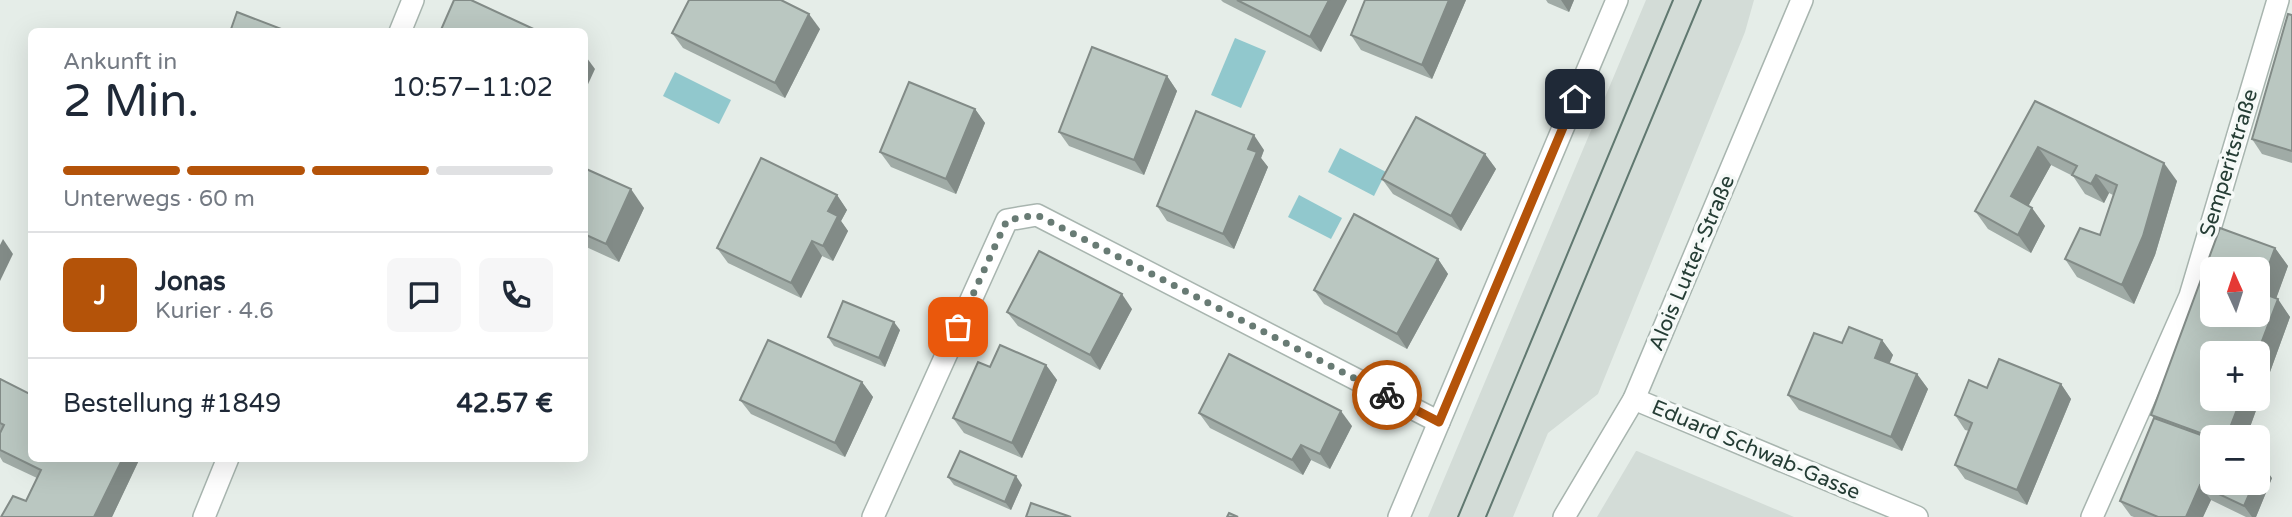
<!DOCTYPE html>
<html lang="de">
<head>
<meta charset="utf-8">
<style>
  body { margin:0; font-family:"Varela Round",sans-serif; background:#f6f6f7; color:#1f2937; height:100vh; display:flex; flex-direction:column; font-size:26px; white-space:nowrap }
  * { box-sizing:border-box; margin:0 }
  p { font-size:23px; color:#747a83 }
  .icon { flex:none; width:38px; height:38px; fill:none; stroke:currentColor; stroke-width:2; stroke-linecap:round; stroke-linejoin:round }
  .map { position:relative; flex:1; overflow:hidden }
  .drawer { position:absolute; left:28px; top:28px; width:560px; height:434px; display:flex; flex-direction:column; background:#fff; border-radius:10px; box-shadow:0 7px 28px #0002 }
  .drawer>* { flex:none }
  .needle { width:46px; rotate:357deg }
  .fabs { position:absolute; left:2200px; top:257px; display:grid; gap:14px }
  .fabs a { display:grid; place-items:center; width:70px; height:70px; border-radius:10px; background:#fff; box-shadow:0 7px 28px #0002; font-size:35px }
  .pin { position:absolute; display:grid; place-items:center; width:60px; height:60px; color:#fff; margin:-30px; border-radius:14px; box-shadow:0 4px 10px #0006 }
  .courier { position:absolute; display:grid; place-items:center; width:70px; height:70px; margin:-35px; border:5px solid #b45309; border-radius:50%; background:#fff; color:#222; box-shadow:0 2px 9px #0007 }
  .overview em { font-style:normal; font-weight:600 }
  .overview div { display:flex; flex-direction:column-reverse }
  .overview { display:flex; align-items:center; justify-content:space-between; height:119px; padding:0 35px }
  h1 { font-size:46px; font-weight:600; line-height:52px }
  .bar { display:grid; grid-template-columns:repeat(4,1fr); gap:10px 7px; align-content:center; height:84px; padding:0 35px }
  .bar i { height:9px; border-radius:5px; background:#e0e1e3 }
  .bar .selected { background:#b45309 }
  .bar p { grid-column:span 4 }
  .line { display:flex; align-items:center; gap:18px; padding:0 35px; border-top:2px solid #e0e1e3 }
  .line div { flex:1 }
  .round { display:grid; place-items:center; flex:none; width:74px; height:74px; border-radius:10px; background:#f6f6f7 }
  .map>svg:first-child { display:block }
</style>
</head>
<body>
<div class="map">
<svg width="2292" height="517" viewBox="0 0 2292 517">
  <rect width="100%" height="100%" fill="#e5ede8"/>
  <g fill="#d3dcd7">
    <polygon points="1646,0 1754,0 1745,32 1598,394 1548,433 1513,517 1428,517"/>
    <polygon points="1636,451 1637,451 1794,517 1597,517"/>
  </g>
  <g fill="#91c8cd">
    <polygon points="1235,38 1266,51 1241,108 1211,95"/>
    <polygon points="675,72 731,100 719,124 663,96"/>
    <polygon points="1340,148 1386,172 1374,196 1328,172"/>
    <polygon points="1299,195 1342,218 1331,239 1288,217"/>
  </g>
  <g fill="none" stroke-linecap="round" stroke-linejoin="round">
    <defs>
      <g id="minor">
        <polyline points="400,32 413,0"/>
        <polyline points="1634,399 1917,517"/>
        <polyline points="204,517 228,458"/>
        <polyline points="873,517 1007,220 1037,215 1439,422"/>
        <polyline points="1399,517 1617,0"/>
        <polyline points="1564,517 1634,399 1802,0"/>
        <polyline points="2092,517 2190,296 2278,0"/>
      </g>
    </defs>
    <use href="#minor" stroke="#a8b5af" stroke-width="24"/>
    <use href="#minor" stroke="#fff" stroke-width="21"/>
    <g stroke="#607870" stroke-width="2">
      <polyline points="1458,517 1673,0"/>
      <polyline points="1486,517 1701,0"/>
    </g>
  </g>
  <g fill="#a0aba6">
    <polygon points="1221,0 1347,0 1321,52 1223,2"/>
    <polygon points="1365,0 1466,0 1432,79 1361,50 1351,35"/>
    <polygon points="1546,0 1574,0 1569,12 1548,3"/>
    <polygon points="2292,15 2292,163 2262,154 2252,139"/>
    <polygon points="820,29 785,98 683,48 672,33"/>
    <polygon points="1167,76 1177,91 1144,175 1069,146 1059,132"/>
    <polygon points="2035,101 2177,181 2155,255 2134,304 2077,277 2065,259 2100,235 2113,195 2109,193 2104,203 2085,194 2073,176 2051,165 2028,206 2032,208 2045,226 2031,253 1988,229 1975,211"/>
    <polygon points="975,109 985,123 956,194 891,167 880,152"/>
    <polygon points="1264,150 1261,158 1268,167 1234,249 1167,221 1157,206"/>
    <polygon points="1485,154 1496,169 1461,231 1393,194 1382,179"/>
    <polygon points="584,168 644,208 619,262 584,246"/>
    <polygon points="837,195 847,210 841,221 848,231 833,261 822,256 801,298 728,263 717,248"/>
    <polygon points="2275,248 2288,266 2276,298 2290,317 2246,438 2212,438 2212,483 2272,478 2256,517 2246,517 2211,500 2203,517 2134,517 2131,516 2120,501 2154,418 2151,415"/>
    <polygon points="1438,259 1448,274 1407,349 1324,304 1314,290"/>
    <polygon points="1132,309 1100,370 1018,326 1007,312"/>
    <polygon points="900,330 885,367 834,346 828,337"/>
    <polygon points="1882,340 1893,355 1889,363 1917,374 1928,389 1902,451 1799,410 1788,395 1842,343"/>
    <polygon points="1046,365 1057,380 1022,458 964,433 953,418"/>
    <polygon points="0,379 140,458 112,517 1,517 26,501 37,478 3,462 0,457"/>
    <polygon points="862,382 873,397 845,457 751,414 740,400"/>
    <polygon points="2061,384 2071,399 2027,505 1965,479 1955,465 1969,431 1965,430 1955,415 1987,388"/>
    <polygon points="1199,413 1352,426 1330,469 1311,460 1303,475 1210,428"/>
    <polygon points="948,477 1022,485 1011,510 954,485"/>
  </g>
  <g fill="#828b87">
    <polygon points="1329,0 1347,0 1321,52 1310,37"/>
    <polygon points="1449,0 1466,0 1432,79 1422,65"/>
    <polygon points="1561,0 1574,0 1569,12"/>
    <polygon points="809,14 820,29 785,98 775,83"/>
    <polygon points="584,54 595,69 584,93"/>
    <polygon points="1167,76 1177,91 1144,175 1134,160"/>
    <polygon points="975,109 985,123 956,194 946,179"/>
    <polygon points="1254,135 1264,150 1261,158 1268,167 1234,249 1223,234 1248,149"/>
    <polygon points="2038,147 2051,165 2024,214 2011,196"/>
    <polygon points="1485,154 1496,169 1461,231 1451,216"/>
    <polygon points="2164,163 2177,181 2155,255 2134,304 2122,285"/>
    <polygon points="2096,175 2109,193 2104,203 2091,184"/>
    <polygon points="631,189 644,208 619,262 606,244"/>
    <polygon points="837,195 847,210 841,221 848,231 833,261 823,246 828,211"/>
    <polygon points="2032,208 2045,226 2031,253 2018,235"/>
    <polygon points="3,239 13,254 0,281 0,245"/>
    <polygon points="812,241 822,256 801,298 791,283"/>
    <polygon points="2275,248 2288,266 2272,310 2259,292"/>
    <polygon points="1438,259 1448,274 1407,349 1397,334"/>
    <polygon points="1122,294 1132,309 1100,370 1090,355"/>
    <polygon points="2278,299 2290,317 2246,438 2226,438 2241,399 2258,399 2257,354"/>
    <polygon points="894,322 900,330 885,367 879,358"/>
    <polygon points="1882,340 1893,355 1886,372 1875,358"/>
    <polygon points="1046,365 1057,380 1022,458 1012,443"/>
    <polygon points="1917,374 1928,389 1902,451 1891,437"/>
    <polygon points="862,382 873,397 845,457 835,443"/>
    <polygon points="2061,384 2071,399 2027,505 2017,490"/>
    <polygon points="1341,411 1352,426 1330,469 1320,454"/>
    <polygon points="1301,445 1311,460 1303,475 1292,460"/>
    <polygon points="123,458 140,458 112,517 94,517"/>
    <polygon points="2262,464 2272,478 2256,517 2252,517 2244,506 2254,483 2258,483 2258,474"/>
    <polygon points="1016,476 1022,485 1011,510 1005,502"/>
    <polygon points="2200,485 2211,500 2203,517 2186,517"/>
  </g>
  <g fill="#bac7c1" stroke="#828b87" stroke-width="2" fill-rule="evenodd">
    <polygon points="454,0 471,0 540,32 440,32"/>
    <polygon points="689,0 781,0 809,14 775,83 672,33"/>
    <polygon points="1237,0 1329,0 1310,37"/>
    <polygon points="1365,0 1449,0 1422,65 1351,35"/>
    <polygon points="237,12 289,32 230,32"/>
    <polygon points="2288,14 2292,15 2292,151 2252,139"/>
    <polygon points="1092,47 1167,76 1134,160 1059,132"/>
    <polygon points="909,82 975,109 946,179 880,152"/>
    <polygon points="2035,101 2164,163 2143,236 2122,285 2065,259 2080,228 2100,235 2117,185 2096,175 2091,184 2072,175 2077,166 2038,147 2011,196 2032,208 2018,235 1975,211"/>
    <polygon points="1196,111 1254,135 1248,149 1257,152 1223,234 1157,206"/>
    <polygon points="1416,117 1485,154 1451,216 1382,179"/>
    <polygon points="761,158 837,195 828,211 838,216 823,246 812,241 791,283 717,248"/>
    <polygon points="584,168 631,189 606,244 584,234"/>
    <polygon points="1354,214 1438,259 1397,334 1314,290"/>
    <path d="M2220,228L2275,248L2259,292L2278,299L2257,354H2212V399H2241L2226,438H2214L2151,415ZM2212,270H2258V315H2212Z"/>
    <polygon points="1039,251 1122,294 1090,355 1007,312"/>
    <polygon points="843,301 894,322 879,358 828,337"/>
    <polygon points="1849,327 1882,340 1875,358 1917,374 1891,437 1788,395 1814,333 1842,343"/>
    <polygon points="768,340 862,382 835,443 740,400"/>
    <polygon points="1000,345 1046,365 1012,443 953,418 978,362 990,367"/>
    <polygon points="1229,354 1341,411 1320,454 1301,445 1292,460 1199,413"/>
    <polygon points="1999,359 2061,384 2017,490 1955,465 1972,423 1955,415 1969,380 1987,388"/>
    <polygon points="0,379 32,395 32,458 123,458 94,517 1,517 13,496 26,501 41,470 0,450 0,433 4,425 0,423"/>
    <polygon points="2154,418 2212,439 2212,483 2254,483 2244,506 2200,485 2186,517 2158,517 2120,501"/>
    <polygon points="960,451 1016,476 1005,502 948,477"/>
    <polygon points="2258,461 2262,464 2258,474"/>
    <polygon points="1031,503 1071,517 1026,517"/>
    <polygon points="1229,513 1238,517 1227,517"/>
  </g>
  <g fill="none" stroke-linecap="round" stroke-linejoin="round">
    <polyline stroke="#687b74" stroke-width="7" stroke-dasharray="0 12.6" points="958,327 1007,220 1037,215 1387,395"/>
    <polyline stroke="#b45309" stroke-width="9" points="1387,395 1439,422 1575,99"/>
  </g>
  <g text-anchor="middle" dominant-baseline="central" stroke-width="7" stroke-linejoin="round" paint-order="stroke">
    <g font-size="21" fill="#253d35" stroke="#f5f9f7">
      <text transform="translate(2229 163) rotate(-73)">Semperitstraße</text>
      <text transform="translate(1692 263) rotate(-67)">Alois Lutter-Straße</text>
      <text transform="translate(1756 450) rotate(23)">Eduard Schwab-Gasse</text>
    </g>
  </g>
</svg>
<div class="fabs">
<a><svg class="needle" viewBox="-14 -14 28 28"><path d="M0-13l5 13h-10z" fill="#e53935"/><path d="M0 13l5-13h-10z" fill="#747a83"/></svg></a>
<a>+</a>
<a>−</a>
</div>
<div class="pin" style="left:958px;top:327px;background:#ea580c"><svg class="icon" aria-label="bag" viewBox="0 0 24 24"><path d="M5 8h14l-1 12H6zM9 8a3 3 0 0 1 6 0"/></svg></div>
<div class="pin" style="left:1575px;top:99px;background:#1f2937"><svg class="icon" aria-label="home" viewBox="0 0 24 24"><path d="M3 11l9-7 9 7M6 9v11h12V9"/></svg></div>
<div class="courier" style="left:1387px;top:395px"><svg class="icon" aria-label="bike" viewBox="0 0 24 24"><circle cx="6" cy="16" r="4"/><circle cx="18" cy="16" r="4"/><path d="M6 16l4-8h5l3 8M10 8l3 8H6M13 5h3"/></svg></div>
<section class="drawer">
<div class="overview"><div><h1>2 Min.</h1><p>Ankunft in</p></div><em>10:57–11:02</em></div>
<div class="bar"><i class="selected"></i><i class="selected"></i><i class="selected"></i><i></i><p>Unterwegs · 60 m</p></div>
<div class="line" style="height:126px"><b class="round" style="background:#b45309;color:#fff">J</b><div><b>Jonas</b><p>Kurier · 4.6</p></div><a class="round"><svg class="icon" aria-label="chat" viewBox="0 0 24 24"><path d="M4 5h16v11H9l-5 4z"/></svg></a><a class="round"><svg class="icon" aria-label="phone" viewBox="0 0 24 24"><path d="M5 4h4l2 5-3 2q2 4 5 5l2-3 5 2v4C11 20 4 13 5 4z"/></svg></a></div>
<div class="line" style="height:91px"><div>Bestellung #1849</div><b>42.57 €</b></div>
</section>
</div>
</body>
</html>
